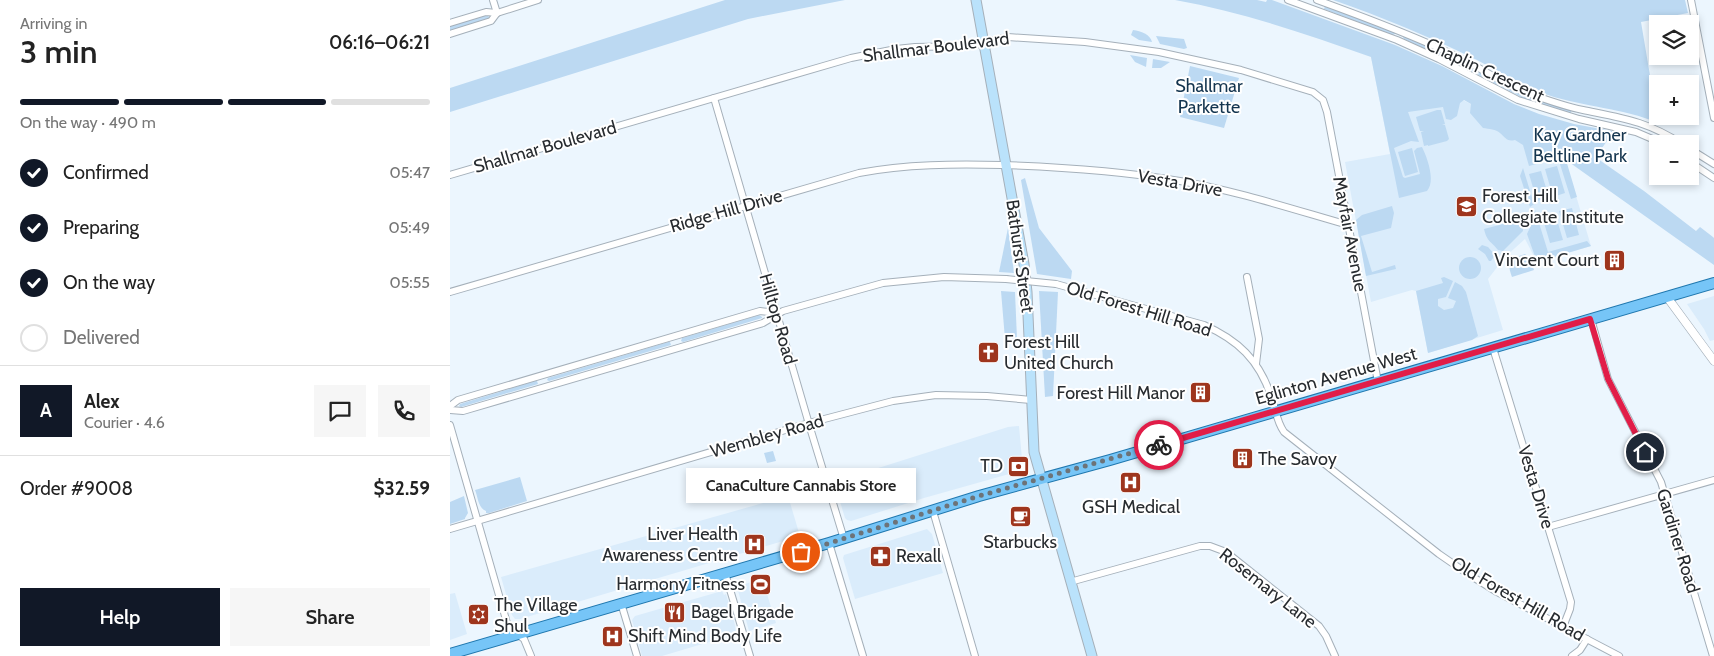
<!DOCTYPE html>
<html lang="en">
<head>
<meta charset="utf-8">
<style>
  body { margin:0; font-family:Cabin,sans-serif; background:#f6f6f6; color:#222; height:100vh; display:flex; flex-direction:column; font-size:19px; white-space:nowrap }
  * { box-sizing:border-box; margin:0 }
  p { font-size:16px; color:#767676 }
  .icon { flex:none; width:28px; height:28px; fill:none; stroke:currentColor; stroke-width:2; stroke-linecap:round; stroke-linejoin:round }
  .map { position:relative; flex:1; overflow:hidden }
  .side { display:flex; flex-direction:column; background:#fff; width:450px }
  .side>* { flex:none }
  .fabs { position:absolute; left:1199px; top:15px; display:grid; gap:10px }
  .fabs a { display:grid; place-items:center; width:50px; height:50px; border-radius:0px; background:#fff; box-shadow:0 2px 8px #0003; font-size:25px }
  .pin { position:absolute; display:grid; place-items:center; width:42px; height:42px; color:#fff; margin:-21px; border:2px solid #fff; border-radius:50%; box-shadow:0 1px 5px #0007 }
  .courier { position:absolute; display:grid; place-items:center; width:50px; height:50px; margin:-25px; border:4px solid #e11d48; border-radius:50%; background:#fff; color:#222; box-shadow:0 1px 6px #0007 }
  .bubble { position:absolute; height:35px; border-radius:0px; background:#fff; box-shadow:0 2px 8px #0003; font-size:16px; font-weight:600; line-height:35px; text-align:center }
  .overview em { font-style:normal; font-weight:600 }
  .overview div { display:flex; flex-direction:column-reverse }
  .overview { display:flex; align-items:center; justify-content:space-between; height:85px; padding:0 20px }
  h1 { font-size:32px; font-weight:600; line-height:38px }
  .bar { display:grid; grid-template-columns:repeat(4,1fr); gap:8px 5px; align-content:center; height:60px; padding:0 20px }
  .bar i { height:6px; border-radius:4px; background:#e0e0e0 }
  .bar .current { background:#111827 }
  .bar p { grid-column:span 4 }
  .line { display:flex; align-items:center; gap:12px; padding:0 20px; border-top:1px solid #e0e0e0 }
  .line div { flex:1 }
  .round { display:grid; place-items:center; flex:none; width:52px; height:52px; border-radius:0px; background:#f6f6f6 }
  ol { padding:0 20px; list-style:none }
  li { display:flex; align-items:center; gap:15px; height:55px }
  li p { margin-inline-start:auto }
  li .icon { padding:5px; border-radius:50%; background:#111827; color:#fff; stroke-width:4 }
  li:last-child { color:#767676 }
  li i { width:28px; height:28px; border:2px solid #e0e0e0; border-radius:50% }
  .button { display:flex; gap:10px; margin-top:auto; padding:10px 20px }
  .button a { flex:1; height:58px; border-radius:0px; background:#111827; color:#fff; font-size:20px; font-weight:600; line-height:58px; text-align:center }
  .button a+a { background:#f6f6f6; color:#222 }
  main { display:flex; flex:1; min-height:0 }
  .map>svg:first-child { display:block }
</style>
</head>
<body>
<main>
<section class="side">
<div class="overview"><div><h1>3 min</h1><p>Arriving in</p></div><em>06:16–06:21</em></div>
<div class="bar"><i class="current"></i><i class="current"></i><i class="current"></i><i></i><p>On the way · 490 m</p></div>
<ol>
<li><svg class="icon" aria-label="check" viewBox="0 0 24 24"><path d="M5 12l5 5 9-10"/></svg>Confirmed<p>05:47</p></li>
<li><svg class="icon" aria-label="check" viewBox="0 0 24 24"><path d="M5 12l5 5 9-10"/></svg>Preparing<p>05:49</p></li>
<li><svg class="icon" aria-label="check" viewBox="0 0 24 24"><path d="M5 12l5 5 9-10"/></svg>On the way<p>05:55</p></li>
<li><i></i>Delivered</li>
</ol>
<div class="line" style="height:90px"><b class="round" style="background:#111827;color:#fff">A</b><div><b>Alex</b><p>Courier · 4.6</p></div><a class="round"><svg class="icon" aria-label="chat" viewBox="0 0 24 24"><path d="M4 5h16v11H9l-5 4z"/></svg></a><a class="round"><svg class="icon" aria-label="phone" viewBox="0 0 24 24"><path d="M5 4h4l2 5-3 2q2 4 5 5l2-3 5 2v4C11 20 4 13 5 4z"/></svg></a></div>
<div class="line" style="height:65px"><div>Order #9008</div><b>$32.59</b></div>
<div class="button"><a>Help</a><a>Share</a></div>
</section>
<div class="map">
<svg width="1264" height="656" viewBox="0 0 1264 656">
  <rect width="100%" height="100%" fill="#ecf6fe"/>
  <g fill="#daecfb">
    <polygon points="921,57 1021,104 1115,159 1141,246 1087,262 1075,239 1055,257 1038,279 1053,330 978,353 966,291 962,290 921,302 895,162 940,154"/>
    <polygon points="1264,296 1264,340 1260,341 1254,329 1237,304"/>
    <polygon points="569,426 573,470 474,498 401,521 397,520 395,518 384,482 558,427"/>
    <polygon points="338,496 350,536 70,619 65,619 62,615 51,577"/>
    <polygon points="477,529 482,534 493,573 405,599 393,558 394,555"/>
    <polygon points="312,578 326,623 299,631 287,587"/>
    <polygon points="272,591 274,595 276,594 285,625 286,634 212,656 192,656 182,620 185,616"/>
    <polygon points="5,593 17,634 0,640 0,594"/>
  </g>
  <g fill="#bcd9f2">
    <polygon points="275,0 395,0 298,19 0,112 0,88"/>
    <path d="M725,0H807L816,2L817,0H822L945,45L992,66L1064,104L1089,114L1124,124L1162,131V134L1147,155L1148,159L1194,191L1246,231L1250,227L1263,237L1264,238V265L1116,160L1127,197L1121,199L1108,158L1079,166L1073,145L1065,140C1057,142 1056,138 1050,133C1046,129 1039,129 1033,128L1020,113L1021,104L1014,100L1010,103L1007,116L1001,120L996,119L993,107L958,112L969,142L961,141L944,148L953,177L955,178L970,174L964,151L967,148L972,147C977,157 986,181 977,191L949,198L921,57C857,34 792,12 725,0Z"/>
    <path d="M883,0H1235L1238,13L1191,22L1208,123C1173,108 1134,107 1098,95C1073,86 1050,72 1027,60C980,37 932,17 883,0Z"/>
    <polygon points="875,6 945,32 945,34 942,35 874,9"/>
    <polygon points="38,14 39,18 38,19 0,31 0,26"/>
    <path d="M683,30C691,31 700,34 702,42L689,40L681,35Z"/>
    <polygon points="706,36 734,39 737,48 734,49 710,44"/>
    <polygon points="956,36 1027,69 1025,73 954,39 953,37"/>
    <polygon points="680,55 697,58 696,67 685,62"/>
    <polygon points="703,59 720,62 711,68 702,68"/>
    <polygon points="740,66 789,78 774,128 730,117"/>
    <polygon points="1030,71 1121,110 1121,113 1081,102 1028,75"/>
    <polygon points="987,110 991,110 995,124 992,125 995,125 999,139 997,141 978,146 978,145 974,146 971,132 974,131 970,131 966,117"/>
    <polygon points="962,148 968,172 955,176 948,152"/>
    <polygon points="1107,166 1115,193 1103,197 1095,169"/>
    <polygon points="1073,168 1084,204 1080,207 1070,176"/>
    <polygon points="1091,171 1099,198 1087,201 1079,174"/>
    <polygon points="575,178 589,228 622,271 621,279 587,274 571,180"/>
    <polygon points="942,206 944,213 941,228 911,236 922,272 945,265 946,269 916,276 906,220 912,215"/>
    <polygon points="1122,208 1129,235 1117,238 1109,211"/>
    <polygon points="1085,210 1098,252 1137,241 1141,246 1087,262 1077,234 1082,223 1082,213"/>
    <polygon points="1105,213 1113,240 1100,243 1092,216"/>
    <path d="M1072,219L1073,231L1053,251L1048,250C1041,241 1037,242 1034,229Z"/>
    <polygon points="558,228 564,273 549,272"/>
    <polygon points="1032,245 1038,247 1045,255 1041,261 1039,261 1035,254 1028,249"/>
    <path d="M1075,254L1080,259L1084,270L1062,277C1056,261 1060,259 1075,254Z"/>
    <circle cx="1020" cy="268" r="11"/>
    <polygon points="994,277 1003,281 996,297 988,299 988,306 994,310 1003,308 1006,301 998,298 1005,282 1012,286 1016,292 1028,336 1022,340 978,353 966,291 993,283 991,278"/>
    <polygon points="551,291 565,292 567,339 555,339"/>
    <polygon points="589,291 608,292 603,396 595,397"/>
    <polygon points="309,315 312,317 312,318 233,342 231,341 232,338"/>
    <polygon points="218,342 220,342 221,345 99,381 97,380 98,378"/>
    <polygon points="85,381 87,381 88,384 11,407 9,406 10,404"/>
    <polygon points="323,451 326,461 317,463 314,453"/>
    <path d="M70,477L77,501L39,513H36V511C28,508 28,497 25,490Z"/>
    <polygon points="14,496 18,513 15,518 15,519 0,524 0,502"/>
  </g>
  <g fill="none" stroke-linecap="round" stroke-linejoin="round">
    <defs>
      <g id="minor">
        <polyline points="43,0 47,13"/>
        <polyline points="838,0 947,40 989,59 1068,100 1129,119 1186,132 1214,144"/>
        <path d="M867,0C914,17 960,34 1004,55C1028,66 1050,82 1075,92C1094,99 1113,106 1133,110C1172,118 1197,121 1232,144"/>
        <polyline points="1241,0 1264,118"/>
        <polyline points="0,23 36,12 47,13 88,0"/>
        <polyline points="0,34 41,21 47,13"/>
        <polyline points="264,98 361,431 394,539"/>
        <polyline points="1240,149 1264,164"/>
        <polyline points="1240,162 1264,178"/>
        <polyline points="0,175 401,58 446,49 465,47 521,46 558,37 635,42 709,52 791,70 863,92 873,100 877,112 928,382"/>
        <polyline points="797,277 809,339 806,364"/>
        <path d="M606,284L754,325C788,340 809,360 821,396C826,409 826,421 834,432L989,554L1018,574L1047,592L1169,656"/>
        <path d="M0,292L409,173C457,164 504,164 552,165C612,167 671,171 730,181C787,191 842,209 898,225"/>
        <polyline points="1141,319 1158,379 1211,482 1263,656"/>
        <polyline points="1043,348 1121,602 1120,609 1113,627"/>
        <polyline points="0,406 8,400 310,311 327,313"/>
        <polyline points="0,410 13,411 313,323 333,311 433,283 494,277 556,279"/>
        <polyline points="0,425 57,623 61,629 74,639 81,656"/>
        <polyline points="483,511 525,656"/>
        <polyline points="1098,527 1264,480"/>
        <polyline points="0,529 359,423 443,401 486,395 537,396 581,400"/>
        <polyline points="379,543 413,656"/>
        <polyline points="275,573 300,656"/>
        <polyline points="620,582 750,546 760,546 776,552 869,626 876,636 885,656"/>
        <polyline points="171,603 187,656"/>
        <polyline points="1122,656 1130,650 1137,639"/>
      </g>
      <polyline id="tertiary" points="1217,297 1264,361"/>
      <polyline id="secondary" points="526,0 574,264 577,292 584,452 642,656"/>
      <polyline id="primary" points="0,654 379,543 529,496 660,460 1264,283"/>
    </defs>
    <use href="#minor" stroke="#a5b0ba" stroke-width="8"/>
    <use href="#tertiary" stroke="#a5b0ba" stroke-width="9"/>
    <use href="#secondary" stroke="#a5b0ba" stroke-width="11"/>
    <use href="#primary" stroke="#1f77ae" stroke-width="12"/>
    <use href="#minor" stroke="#fff" stroke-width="6"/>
    <use href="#tertiary" stroke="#fff" stroke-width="8"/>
    <use href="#secondary" stroke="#bae2fb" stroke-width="9"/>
    <use href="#primary" stroke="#76c5f7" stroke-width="10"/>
    <defs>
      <polyline id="minor-bridge" points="556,279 606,284"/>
    </defs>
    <use href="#minor-bridge" stroke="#a5b0ba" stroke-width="8" stroke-linecap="butt"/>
    <use href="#minor-bridge" stroke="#fff" stroke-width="6"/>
  </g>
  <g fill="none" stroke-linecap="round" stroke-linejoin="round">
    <polyline stroke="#6d7378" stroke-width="5" stroke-dasharray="0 9" points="351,552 529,496 709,445"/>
    <polyline stroke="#e11d48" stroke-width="6" points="709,445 1140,319 1158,379 1195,452"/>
  </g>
  <defs>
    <symbol id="school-square" viewBox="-11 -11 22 22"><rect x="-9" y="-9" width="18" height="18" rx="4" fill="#9e351d" stroke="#fff"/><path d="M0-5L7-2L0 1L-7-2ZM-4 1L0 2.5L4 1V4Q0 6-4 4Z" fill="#fff"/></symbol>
    <symbol id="building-square" viewBox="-11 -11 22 22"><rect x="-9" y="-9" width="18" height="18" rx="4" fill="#9e351d" stroke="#fff"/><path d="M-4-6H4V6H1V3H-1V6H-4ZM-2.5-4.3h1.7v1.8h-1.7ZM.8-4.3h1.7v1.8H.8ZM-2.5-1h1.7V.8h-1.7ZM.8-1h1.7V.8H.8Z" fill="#fff"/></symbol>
    <symbol id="church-square" viewBox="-11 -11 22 22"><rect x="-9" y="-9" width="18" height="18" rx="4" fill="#9e351d" stroke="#fff"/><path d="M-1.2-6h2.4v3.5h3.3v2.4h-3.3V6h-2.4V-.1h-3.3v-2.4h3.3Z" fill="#fff"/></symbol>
    <symbol id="bank-square" viewBox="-11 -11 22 22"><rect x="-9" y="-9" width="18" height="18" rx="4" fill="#9e351d" stroke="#fff"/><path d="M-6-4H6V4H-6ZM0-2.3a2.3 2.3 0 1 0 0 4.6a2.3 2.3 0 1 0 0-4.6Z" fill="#fff"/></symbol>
    <symbol id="hospital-square" viewBox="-11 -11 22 22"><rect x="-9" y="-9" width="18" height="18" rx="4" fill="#9e351d" stroke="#fff"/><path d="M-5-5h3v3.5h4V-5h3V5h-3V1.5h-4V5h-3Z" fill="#fff"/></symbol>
    <symbol id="cafe-square" viewBox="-11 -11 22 22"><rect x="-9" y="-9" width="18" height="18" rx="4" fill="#9e351d" stroke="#fff"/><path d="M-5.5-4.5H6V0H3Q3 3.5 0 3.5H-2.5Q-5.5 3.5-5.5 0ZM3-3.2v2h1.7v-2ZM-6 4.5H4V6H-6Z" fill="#fff"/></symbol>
    <symbol id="pharmacy-square" viewBox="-11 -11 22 22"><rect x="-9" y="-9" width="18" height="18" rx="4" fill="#9e351d" stroke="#fff"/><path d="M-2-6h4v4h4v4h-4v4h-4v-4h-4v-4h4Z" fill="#fff"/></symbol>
    <symbol id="stadium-square" viewBox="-11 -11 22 22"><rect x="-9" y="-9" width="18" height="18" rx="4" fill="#9e351d" stroke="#fff"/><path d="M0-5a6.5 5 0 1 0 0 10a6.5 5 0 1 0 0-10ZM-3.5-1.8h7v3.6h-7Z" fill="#fff"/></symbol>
    <symbol id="restaurant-square" viewBox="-11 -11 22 22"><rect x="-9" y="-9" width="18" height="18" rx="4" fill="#9e351d" stroke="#fff"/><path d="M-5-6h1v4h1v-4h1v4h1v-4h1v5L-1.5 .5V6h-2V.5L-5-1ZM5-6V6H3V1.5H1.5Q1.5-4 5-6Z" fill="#fff"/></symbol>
    <symbol id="synagogue-square" viewBox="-11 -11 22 22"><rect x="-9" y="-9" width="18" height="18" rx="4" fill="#9e351d" stroke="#fff"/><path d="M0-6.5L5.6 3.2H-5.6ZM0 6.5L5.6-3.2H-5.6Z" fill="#fff"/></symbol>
  </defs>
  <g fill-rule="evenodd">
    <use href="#school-square" x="1004" y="194" width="25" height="25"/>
    <use href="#building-square" x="1152" y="248" width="25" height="25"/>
    <use href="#church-square" x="526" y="340" width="25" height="25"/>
    <use href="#building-square" x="738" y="380" width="25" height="25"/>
    <use href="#building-square" x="780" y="446" width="25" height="25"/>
    <use href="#bank-square" x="556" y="454" width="25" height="25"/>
    <use href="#hospital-square" x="668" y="470" width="25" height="25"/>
    <use href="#cafe-square" x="558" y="504" width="25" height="25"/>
    <use href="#hospital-square" x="292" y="532" width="25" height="25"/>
    <use href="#pharmacy-square" x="418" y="544" width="25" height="25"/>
    <use href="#stadium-square" x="298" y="572" width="25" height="25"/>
    <use href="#restaurant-square" x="212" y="600" width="25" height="25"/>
    <use href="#synagogue-square" x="16" y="602" width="25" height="25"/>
    <use href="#hospital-square" x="150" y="624" width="25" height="25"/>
  </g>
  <g text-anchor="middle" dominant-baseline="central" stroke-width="4" stroke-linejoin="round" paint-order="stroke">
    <g font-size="18" fill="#282c30" stroke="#fff">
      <text transform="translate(486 47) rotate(-7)">Shallmar Boulevard</text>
      <text transform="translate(1035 70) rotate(25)">Chaplin Crescent</text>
      <text transform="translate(95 147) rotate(-16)">Shallmar Boulevard</text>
      <text transform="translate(730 183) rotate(10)">Vesta Drive</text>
      <text transform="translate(276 211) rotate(-16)">Ridge Hill Drive</text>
      <text transform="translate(900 234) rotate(79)">Mayfair Avenue</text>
      <text transform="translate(570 256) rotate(82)">Bathurst Street</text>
      <text transform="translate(689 309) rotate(17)">Old Forest Hill Road</text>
      <text transform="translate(328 319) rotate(74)">Hilltop Road</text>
      <text transform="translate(886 376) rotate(-16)">Eglinton Avenue West</text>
      <text transform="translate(317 436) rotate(-16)">Wembley Road</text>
      <text transform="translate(1086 487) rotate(73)">Vesta Drive</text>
      <text transform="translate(1228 541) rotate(73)">Gardiner Road</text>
      <text transform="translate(818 588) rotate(38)">Rosemary Lane</text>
      <text transform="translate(1068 599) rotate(30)">Old Forest Hill Road</text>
    </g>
    <g font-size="18" fill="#14354f" stroke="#fff">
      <text x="759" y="86">Shallmar<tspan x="759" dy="21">Parkette</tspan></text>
      <text x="1130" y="135">Kay Gardner<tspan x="1130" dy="21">Beltline Park</tspan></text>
    </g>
    <g font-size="18" fill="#282c30" stroke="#fff" text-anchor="start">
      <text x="1032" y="196">Forest Hill<tspan x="1032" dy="21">Collegiate Institute</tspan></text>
      <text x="1149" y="260" text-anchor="end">Vincent Court</text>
      <text x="554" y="342">Forest Hill<tspan x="554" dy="21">United Church</tspan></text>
      <text x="735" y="393" text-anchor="end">Forest Hill Manor</text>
      <text x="808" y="459">The Savoy</text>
      <text x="553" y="466" text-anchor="end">TD</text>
      <text x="681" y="507" text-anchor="middle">GSH Medical</text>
      <text x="288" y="534" text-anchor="end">Liver Health<tspan x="288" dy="21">Awareness Centre</tspan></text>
      <text x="570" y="542" text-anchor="middle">Starbucks</text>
      <text x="446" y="556">Rexall</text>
      <text x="295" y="584" text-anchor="end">Harmony Fitness</text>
      <text x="44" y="605">The Village<tspan x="44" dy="21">Shul</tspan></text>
      <text x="241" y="612">Bagel Brigade</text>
      <text x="178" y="636">Shift Mind Body Life</text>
    </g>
  </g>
</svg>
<div class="fabs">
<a><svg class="icon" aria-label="layers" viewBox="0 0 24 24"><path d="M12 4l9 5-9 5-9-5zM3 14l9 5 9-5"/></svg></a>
<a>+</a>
<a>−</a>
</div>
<div class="pin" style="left:351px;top:552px;background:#ea580c"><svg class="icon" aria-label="bag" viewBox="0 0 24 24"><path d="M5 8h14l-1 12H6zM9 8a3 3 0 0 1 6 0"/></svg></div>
<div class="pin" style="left:1195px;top:452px;background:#1f2937"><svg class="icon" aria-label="home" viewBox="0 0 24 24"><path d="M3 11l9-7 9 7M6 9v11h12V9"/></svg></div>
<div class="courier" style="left:709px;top:445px"><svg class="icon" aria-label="bike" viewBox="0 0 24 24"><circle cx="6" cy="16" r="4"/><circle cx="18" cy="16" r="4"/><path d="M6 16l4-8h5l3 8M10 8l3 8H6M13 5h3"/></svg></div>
<div class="bubble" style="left:236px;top:468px;width:230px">CanaCulture Cannabis Store</div>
</div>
</main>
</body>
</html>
